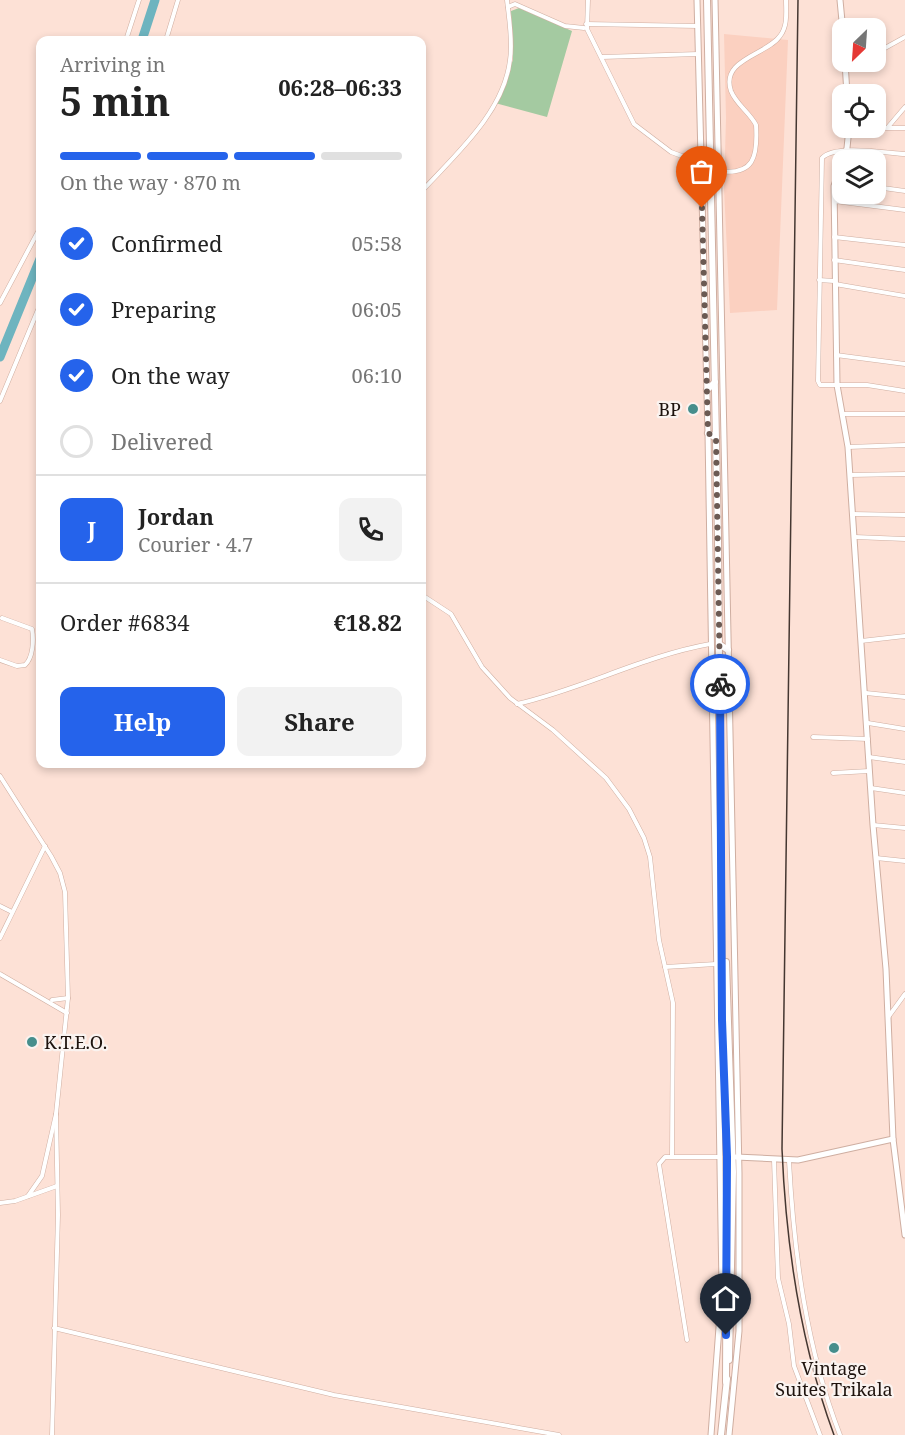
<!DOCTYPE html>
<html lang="en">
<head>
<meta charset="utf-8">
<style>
  body { margin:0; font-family:"Noto Serif",serif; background:#f2f2f2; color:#222; height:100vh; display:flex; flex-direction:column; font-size:22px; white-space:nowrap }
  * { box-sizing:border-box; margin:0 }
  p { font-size:20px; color:#767676 }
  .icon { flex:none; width:33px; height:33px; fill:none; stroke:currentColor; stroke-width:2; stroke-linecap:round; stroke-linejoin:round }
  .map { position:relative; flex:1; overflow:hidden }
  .side { position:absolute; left:36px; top:36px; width:390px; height:732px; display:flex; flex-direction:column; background:#fff; border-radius:12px; box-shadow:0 3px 9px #0003 }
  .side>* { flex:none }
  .needle { width:39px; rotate:205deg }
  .fabs { position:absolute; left:832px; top:18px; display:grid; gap:12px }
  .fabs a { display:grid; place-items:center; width:54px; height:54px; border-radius:12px; background:#fff; box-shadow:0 3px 9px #0003; font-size:30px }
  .pin { position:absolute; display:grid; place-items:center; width:51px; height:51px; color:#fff; margin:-62px -26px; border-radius:50% 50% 50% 0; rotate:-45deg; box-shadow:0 0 6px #0007 }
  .pin .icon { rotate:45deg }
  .courier { position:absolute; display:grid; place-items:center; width:60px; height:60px; margin:-30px; border:4px solid #2563eb; border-radius:50%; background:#fff; color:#222; box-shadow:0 2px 8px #0007 }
  .overview em { font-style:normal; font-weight:700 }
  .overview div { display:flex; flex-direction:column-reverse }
  .overview { display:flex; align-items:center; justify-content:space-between; height:102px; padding:0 24px }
  h1 { font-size:39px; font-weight:700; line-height:45px }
  .bar { display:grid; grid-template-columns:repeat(4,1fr); gap:9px 6px; align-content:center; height:72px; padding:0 24px }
  .bar i { height:8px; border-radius:4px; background:#e0e0e0 }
  .bar .on { background:#2563eb }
  .bar p { grid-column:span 4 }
  .line { display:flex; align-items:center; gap:15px; padding:0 24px; border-top:2px solid #e0e0e0 }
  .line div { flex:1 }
  .round { display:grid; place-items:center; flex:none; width:63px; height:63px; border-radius:12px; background:#f2f2f2 }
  ol { padding:0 24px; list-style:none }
  li { display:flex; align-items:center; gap:18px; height:66px }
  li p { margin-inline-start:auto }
  li .icon { padding:6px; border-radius:50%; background:#2563eb; color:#fff; stroke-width:4 }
  li:last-child { color:#767676 }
  li i { width:33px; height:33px; border:3px solid #e0e0e0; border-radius:50% }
  .button { display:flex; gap:12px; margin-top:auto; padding:12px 24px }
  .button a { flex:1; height:69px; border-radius:12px; background:#2563eb; color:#fff; font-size:24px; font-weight:700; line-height:69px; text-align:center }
  .button a+a { background:#f2f2f2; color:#222 }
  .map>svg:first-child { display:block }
</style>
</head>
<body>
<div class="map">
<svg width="905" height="1435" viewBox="0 0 905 1435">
  <rect width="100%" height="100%" fill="#fde1d6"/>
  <polygon fill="#fbd0c0" points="724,34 788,40 777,310 730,313 724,189 726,118"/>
  <polygon fill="#a4caa1" points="519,8 572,31 547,117 495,103 513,60 511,11"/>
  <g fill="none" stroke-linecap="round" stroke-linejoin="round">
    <g stroke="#6eb4bf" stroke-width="9">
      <polyline points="142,40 155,0"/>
      <polyline points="0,357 40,259"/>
    </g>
    <defs>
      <g id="street">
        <polyline points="588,0 587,29 634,124 671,152 701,163"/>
        <polyline points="508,7 515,4 565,26 584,28"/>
        <polyline points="586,24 698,26"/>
        <polyline points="126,40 139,0"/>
        <polyline points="166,40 178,0"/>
        <polyline points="876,53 905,37"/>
        <polyline points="602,57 698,54"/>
        <polyline points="846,70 861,62"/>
        <polyline points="876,99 882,97"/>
        <polyline points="888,127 905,107"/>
        <polyline points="849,128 905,128"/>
        <path d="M905,154C886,153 835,144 822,158L818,381L820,385H867L905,391"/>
        <path d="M718,171C754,176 758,157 756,125C750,113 736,104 731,91C720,59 767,55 780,36C788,26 786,12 786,0"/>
        <polyline points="876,187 905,191"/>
        <path d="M422,191C456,154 504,112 510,60C513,41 509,19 507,0"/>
        <polyline points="834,201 905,210"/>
        <polyline points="834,237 905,245"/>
        <polyline points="834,260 905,270"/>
        <polyline points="819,280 834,281"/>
        <polyline points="835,284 905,296"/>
        <polyline points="0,303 40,228"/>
        <polyline points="836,355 905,364"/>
        <polyline points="0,401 40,305"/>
        <polyline points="843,414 905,414"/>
        <polyline points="848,447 905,445"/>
        <polyline points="850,475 905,474"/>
        <polyline points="853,514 905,515"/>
        <polyline points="855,537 905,539"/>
        <polyline points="422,595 451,614 482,667 510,698 553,730 606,778 629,809 644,838 650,857 659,940 673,1003 672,1156"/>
        <polyline points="861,641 905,636"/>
        <path d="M0,660L17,666L25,665C33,658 34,640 32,629L2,618"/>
        <polyline points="866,693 905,697"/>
        <path d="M517,704C583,689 643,656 710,644"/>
        <polyline points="868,723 905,729"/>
        <polyline points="813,737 868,739"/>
        <polyline points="869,757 905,762"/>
        <polyline points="833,773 869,771"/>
        <polyline points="0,776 51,856 60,873 65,892 68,998 56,1114 58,1215 52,1435"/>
        <polyline points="871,788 905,793"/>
        <polyline points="873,825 905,828"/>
        <polyline points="876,858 905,861"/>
        <polyline points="0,906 12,912"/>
        <polyline points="0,938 45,846"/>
        <polyline points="665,967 716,964"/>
        <polyline points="0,974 67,1013"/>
        <polyline points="52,1000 68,998"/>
        <polyline points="889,1016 905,994"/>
        <polyline points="774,1160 778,1278 789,1324 794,1366 820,1435"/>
        <path d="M789,1161C794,1254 806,1347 840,1435"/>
        <polyline points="28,1196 42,1176 56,1114"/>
        <polyline points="0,1203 15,1201 57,1186"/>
        <polyline points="54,1328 334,1395 559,1435"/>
        <polyline points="687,1340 659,1164 665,1157 719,1157"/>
      </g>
      <g id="secondary">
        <polyline points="697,0 708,433 722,1287 711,1435"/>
        <polyline points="715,0 739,1173 739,1331 729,1435"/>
        <polyline points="840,0 843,32"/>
        <polyline points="845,62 847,94"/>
        <polyline points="849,128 847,148 834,186 837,385 848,447 873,825 886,969 893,1139 905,1235"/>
        <polyline points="736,1157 798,1160 893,1139"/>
      </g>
      <g id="primary">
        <polyline points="707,0 718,538 722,1020 727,1157 726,1382"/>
        <polyline points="707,390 715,382"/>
        <polyline points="708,433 716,438"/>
        <polyline points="719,644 728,650"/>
        <polyline points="720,702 729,695"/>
        <polyline points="726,962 733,1172 729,1360"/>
        <polyline points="721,1435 727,1379"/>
      </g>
    </defs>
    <use href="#street" stroke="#cfaea1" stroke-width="5"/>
    <use href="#secondary" stroke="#cfaea1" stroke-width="7"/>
    <use href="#primary" stroke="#cfaea1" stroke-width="8"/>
    <use href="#street" stroke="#fff" stroke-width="4"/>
    <use href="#secondary" stroke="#fff" stroke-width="5"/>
    <use href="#primary" stroke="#fff" stroke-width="6"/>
    <path stroke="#453731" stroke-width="1.5" d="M798,0L782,1149C786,1246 800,1343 834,1435"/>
  </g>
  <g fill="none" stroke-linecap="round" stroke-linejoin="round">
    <polyline stroke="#6b5a53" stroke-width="6" stroke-dasharray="0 10.8" points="702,208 708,433 716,438 720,684"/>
    <polyline stroke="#2563eb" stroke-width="8" points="720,684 722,1020 727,1157 726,1335"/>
  </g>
  <g fill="#468e8c" stroke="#faf3f0" stroke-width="2">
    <circle cx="693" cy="409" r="6"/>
    <circle cx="32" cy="1042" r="6"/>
    <circle cx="834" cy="1348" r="6"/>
  </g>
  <g text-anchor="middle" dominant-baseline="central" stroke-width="4.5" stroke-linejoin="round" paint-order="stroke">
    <g font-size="18" fill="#1d120d" stroke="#faf3f0" text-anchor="end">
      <text x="681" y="409">BP</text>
      <text x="44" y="1042" text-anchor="start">Κ.Τ.Ε.Ο.</text>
      <text x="834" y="1368" text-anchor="middle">Vintage<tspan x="834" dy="21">Suites Trikala</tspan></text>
    </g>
  </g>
</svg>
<div class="fabs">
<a><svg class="needle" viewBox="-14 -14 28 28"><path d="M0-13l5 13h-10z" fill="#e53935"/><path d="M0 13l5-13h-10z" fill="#767676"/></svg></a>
<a><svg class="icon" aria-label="locate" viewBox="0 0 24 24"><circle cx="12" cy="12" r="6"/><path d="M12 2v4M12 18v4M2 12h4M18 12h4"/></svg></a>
<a><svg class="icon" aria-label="layers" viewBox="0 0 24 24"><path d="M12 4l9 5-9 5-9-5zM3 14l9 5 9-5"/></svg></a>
</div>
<div class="pin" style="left:702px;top:208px;background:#ea580c"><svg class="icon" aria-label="bag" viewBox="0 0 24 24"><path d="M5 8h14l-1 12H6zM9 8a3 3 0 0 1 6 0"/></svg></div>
<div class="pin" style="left:726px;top:1335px;background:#1f2937"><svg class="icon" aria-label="home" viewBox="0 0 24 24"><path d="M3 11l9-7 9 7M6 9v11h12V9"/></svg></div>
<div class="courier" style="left:720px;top:684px"><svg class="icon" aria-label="bike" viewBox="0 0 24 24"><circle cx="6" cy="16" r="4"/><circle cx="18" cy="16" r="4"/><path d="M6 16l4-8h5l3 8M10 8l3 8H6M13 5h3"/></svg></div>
<section class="side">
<div class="overview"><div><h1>5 min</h1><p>Arriving in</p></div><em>06:28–06:33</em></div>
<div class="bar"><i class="on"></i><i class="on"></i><i class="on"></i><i></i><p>On the way · 870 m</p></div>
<ol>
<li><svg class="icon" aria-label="check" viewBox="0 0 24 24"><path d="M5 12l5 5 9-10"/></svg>Confirmed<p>05:58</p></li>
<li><svg class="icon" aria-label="check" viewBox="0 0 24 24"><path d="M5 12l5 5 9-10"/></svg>Preparing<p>06:05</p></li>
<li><svg class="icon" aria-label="check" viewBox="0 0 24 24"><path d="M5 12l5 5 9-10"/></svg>On the way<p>06:10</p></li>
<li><i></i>Delivered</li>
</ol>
<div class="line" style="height:108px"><b class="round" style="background:#2563eb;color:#fff">J</b><div><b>Jordan</b><p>Courier · 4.7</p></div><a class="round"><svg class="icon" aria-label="phone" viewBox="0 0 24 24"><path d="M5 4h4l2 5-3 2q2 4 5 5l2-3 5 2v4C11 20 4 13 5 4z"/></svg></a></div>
<div class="line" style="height:78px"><div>Order #6834</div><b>€18.82</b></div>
<div class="button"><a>Help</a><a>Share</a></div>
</section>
</div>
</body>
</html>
